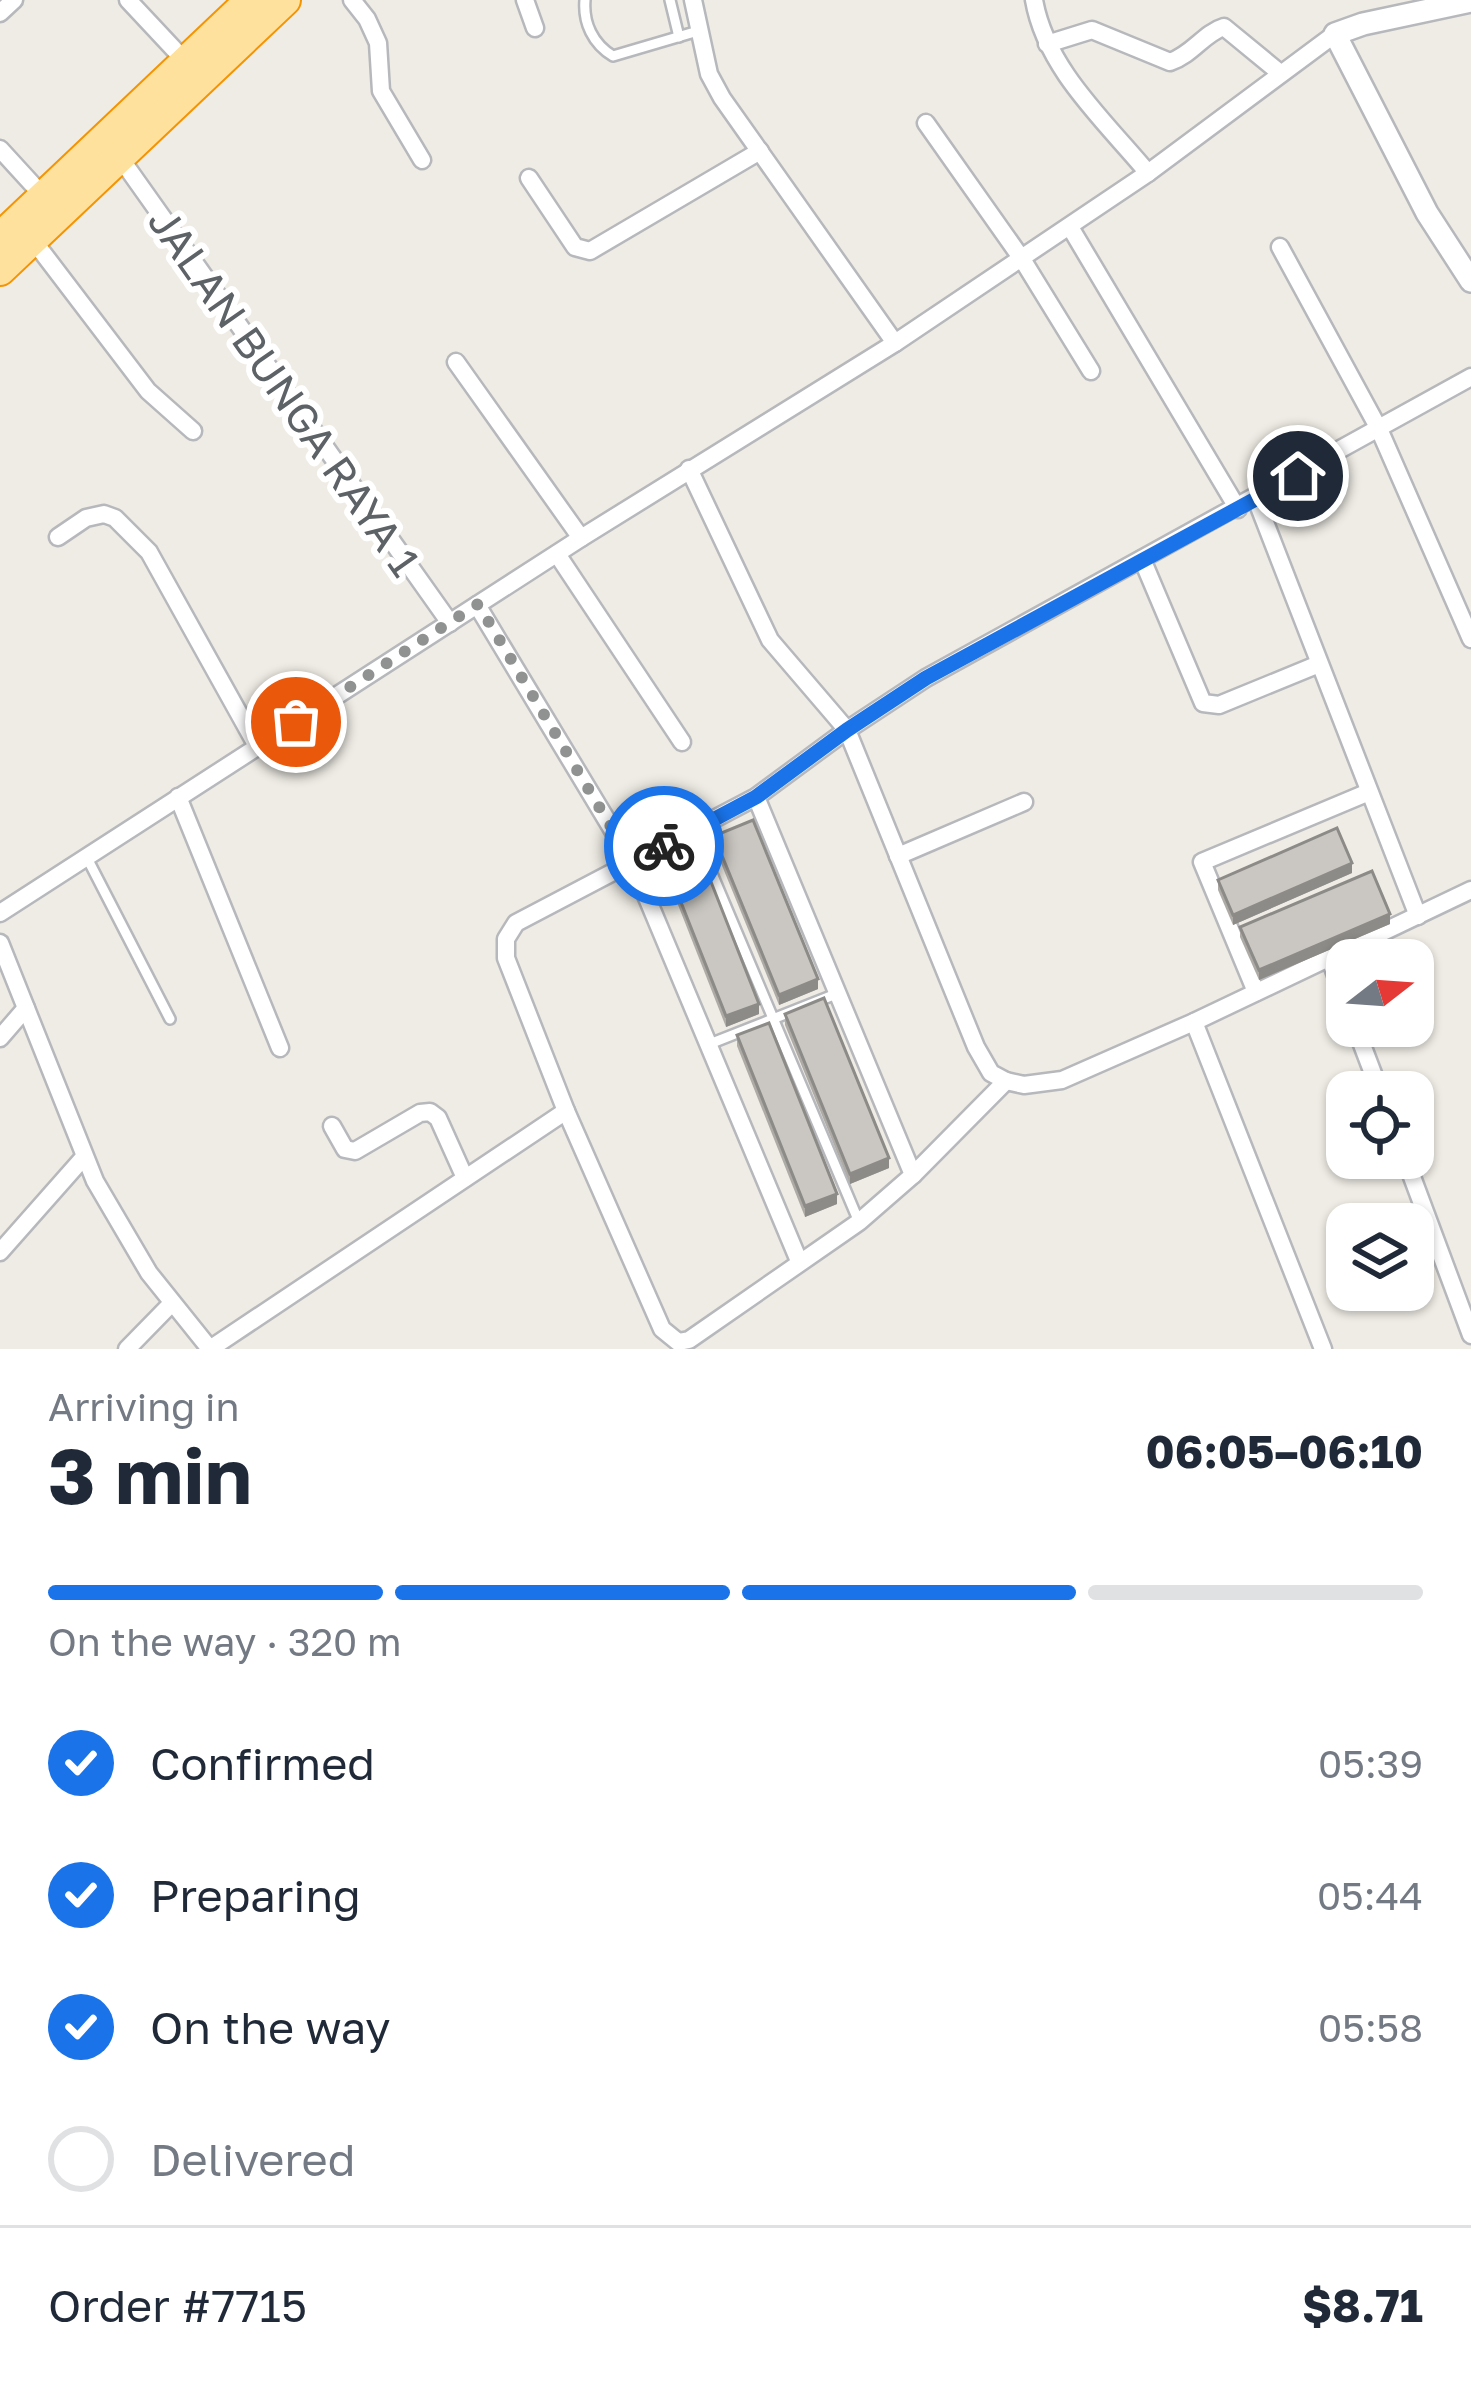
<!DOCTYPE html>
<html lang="en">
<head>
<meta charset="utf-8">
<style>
  body { margin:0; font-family:"Golos Text",sans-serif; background:#f2f2f3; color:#1f2937; height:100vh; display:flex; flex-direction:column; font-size:45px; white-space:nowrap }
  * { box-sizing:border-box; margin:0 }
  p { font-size:39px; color:#747a83 }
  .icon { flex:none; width:66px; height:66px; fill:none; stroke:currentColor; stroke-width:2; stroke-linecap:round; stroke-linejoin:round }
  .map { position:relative; height:1349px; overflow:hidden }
  .details { display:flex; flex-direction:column; background:#fff; flex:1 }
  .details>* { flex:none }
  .needle { width:78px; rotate:73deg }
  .controls { position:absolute; left:1326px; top:939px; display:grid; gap:24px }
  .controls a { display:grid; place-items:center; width:108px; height:108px; border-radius:24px; background:#fff; box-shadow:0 3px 9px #0004; font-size:60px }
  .pin { position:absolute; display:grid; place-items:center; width:102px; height:102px; color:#fff; margin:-51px; border:6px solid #fff; border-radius:50%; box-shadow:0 3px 12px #0007 }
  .courier { position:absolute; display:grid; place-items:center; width:120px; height:120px; margin:-60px; border:9px solid #1a73e8; border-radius:50%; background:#fff; color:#222; box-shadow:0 3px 15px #0007 }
  .head em { font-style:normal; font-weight:700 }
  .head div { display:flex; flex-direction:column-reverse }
  .head { display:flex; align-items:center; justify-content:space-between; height:204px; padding:0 48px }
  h1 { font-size:78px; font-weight:700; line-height:90px }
  .bar { display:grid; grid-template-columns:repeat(4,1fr); gap:18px 12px; align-content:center; height:144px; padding:0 48px }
  .bar i { height:15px; border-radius:9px; background:#e0e1e3 }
  .bar .active { background:#1a73e8 }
  .bar p { grid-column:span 4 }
  .line { display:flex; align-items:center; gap:30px; padding:0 48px; border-top:3px solid #e0e1e3 }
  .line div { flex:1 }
  ol { padding:0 48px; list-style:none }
  li { display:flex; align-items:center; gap:36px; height:132px }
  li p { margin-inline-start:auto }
  li .icon { padding:12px; border-radius:50%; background:#1a73e8; color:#fff; stroke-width:4 }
  li:last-child { color:#747a83 }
  li i { width:66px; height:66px; border:6px solid #e0e1e3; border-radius:50% }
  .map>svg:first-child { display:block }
</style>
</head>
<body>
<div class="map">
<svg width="1471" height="1349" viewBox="0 0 1471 1349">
  <rect width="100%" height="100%" fill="#efece5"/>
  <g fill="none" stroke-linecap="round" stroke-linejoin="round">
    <defs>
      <g id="service">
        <path d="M585,0C583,23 593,44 613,56L698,31"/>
        <polyline points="670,0 679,37"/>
        <polyline points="694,831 859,1222"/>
        <polyline points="86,856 170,1019"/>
        <polyline points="707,1045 836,994"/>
      </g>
      <g id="minor">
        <polyline points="128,0 186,62"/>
        <polyline points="352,0 367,19 378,43 381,91 422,160"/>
        <polyline points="525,0 535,28"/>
        <polyline points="693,0 709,74 722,98 895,343"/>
        <path d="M1034,0C1046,69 1105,121 1148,173"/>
        <polyline points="0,13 14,0"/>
        <path d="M1047,44L1092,30L1170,62C1193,54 1204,33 1224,27L1280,73"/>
        <polyline points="926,123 1022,259 1091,371"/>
        <polyline points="0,149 44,197"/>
        <polyline points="121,159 450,623"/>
        <polyline points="529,178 575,247 590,251 760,151"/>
        <polyline points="1070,227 1238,509"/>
        <polyline points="33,240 148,391 193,431"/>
        <polyline points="1280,247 1379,429 1471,639"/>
        <polyline points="456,362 581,538"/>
        <polyline points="689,469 770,640 847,730 976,1047 991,1073 1006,1081 1024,1085 1062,1080 1194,1022 1471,890"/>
        <polyline points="1256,499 1418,916"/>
        <polyline points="58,537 86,518 104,514 115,518 149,552 257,746"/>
        <polyline points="557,554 682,742"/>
        <polyline points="1142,559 1203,703 1219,705 1319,664"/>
        <polyline points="477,605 632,862 799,1261"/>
        <polyline points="178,797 280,1048"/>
        <polyline points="756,797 913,1175 859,1222 689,1340 678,1342 662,1329 566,1111 506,958 506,939 516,923 756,797 847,730 926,678 1471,377"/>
        <polyline points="898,856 1024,802"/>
        <polyline points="0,913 581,538 895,343 1148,173 1335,34"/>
        <polyline points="0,943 95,1181 149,1273 210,1349"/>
        <polyline points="1329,957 1347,1004"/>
        <polyline points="1256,992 1202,862 1369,792"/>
        <polyline points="1194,1022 1323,1349"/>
        <polyline points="1355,1026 1380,1092"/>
        <polyline points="0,1038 26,1008"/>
        <polyline points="332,1126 345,1149 355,1151 420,1113 430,1112 438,1118 465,1178"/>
        <polyline points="1405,1158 1471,1335"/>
        <polyline points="913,1175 1006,1081"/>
        <polyline points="0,1252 84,1157"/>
        <polyline points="127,1349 172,1303"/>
        <polyline points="210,1349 566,1111"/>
      </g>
      <polyline id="tertiary" points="1471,1 1363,24 1335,34 1427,213 1471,281"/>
      <g id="trunk">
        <polyline points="0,238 251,0"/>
        <polyline points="0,270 285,0"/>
      </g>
    </defs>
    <use href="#service" stroke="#b6b8bc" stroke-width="14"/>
    <use href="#minor" stroke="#b6b8bc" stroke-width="21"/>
    <use href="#tertiary" stroke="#b6b8bc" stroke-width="26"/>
    <use href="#trunk" stroke="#f59300" stroke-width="34"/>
    <use href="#service" stroke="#fff" stroke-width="9"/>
    <use href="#minor" stroke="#fff" stroke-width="16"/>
    <use href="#tertiary" stroke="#fff" stroke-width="21"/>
    <use href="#trunk" stroke="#fee19c" stroke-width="30"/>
  </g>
  <g fill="#aeaba7">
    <polygon points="714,836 818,989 779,1005 714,846"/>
    <polygon points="1352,873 1233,925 1218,890 1218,880"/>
    <polygon points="671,877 759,1014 726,1027 671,887"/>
    <polygon points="1390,924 1259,980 1240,937 1240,927"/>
    <polygon points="785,1014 889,1168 850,1184 785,1025"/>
    <polygon points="737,1035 837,1204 805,1217 737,1046"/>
  </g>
  <g fill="#8d8b88">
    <polygon points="1352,863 1352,873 1233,925 1233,915"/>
    <polygon points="1390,914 1390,924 1259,980 1259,970"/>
    <polygon points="818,979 818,989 779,1005 779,995"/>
    <polygon points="759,1004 759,1014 726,1027 726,1016"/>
    <polygon points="889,1158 889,1168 850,1184 850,1174"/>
    <polygon points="837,1194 837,1204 805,1217 805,1206"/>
  </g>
  <g fill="#cac7c2" stroke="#8d8b88" stroke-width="3">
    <polygon points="753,820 818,979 779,995 714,836"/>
    <polygon points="1337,828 1352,863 1233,915 1218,880"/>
    <polygon points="704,864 759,1004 726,1016 671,877"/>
    <polygon points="1372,871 1390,914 1259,970 1240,927"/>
    <polygon points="824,998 889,1158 850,1174 785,1014"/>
    <polygon points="769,1023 837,1194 805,1206 737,1035"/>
  </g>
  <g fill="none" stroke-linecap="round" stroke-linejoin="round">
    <polyline stroke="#909292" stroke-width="12" stroke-dasharray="0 21.6" points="296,722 478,604 632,862 664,846"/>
    <polyline stroke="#1a73e8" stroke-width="15" points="664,846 756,797 847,730 926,678 1298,476"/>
  </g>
  <g text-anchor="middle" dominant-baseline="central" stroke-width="12" stroke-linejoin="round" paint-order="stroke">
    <g font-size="42" fill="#5d6266" stroke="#fff">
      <text transform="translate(285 391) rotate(55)">JALAN BUNGA RAYA 1</text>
    </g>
  </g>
</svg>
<div class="controls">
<a><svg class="needle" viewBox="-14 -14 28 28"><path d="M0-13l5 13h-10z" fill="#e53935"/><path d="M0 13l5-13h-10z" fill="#747a83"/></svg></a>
<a><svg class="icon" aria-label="locate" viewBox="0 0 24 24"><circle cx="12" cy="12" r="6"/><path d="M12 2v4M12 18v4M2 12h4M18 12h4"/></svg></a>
<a><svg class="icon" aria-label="layers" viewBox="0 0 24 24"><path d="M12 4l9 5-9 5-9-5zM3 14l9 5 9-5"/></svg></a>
</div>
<div class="pin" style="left:296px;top:722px;background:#ea580c"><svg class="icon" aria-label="bag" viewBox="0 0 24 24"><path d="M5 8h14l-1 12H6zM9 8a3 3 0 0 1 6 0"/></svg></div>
<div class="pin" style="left:1298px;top:476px;background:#1f2937"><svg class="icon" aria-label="home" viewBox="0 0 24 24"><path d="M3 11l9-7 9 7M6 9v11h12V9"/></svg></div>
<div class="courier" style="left:664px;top:846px"><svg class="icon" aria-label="bike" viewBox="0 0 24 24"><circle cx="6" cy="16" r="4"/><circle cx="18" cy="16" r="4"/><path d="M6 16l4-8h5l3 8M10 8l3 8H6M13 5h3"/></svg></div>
</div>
<section class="details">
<div class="head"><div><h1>3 min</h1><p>Arriving in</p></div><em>06:05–06:10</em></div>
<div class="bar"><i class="active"></i><i class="active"></i><i class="active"></i><i></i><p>On the way · 320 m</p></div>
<ol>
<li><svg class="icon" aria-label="check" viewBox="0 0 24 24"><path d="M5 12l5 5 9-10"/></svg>Confirmed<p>05:39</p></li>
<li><svg class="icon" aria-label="check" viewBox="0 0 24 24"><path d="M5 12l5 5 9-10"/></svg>Preparing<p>05:44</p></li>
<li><svg class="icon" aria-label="check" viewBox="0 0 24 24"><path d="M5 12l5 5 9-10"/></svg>On the way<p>05:58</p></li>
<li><i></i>Delivered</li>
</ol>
<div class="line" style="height:156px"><div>Order #7715</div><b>$8.71</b></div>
</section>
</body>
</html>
